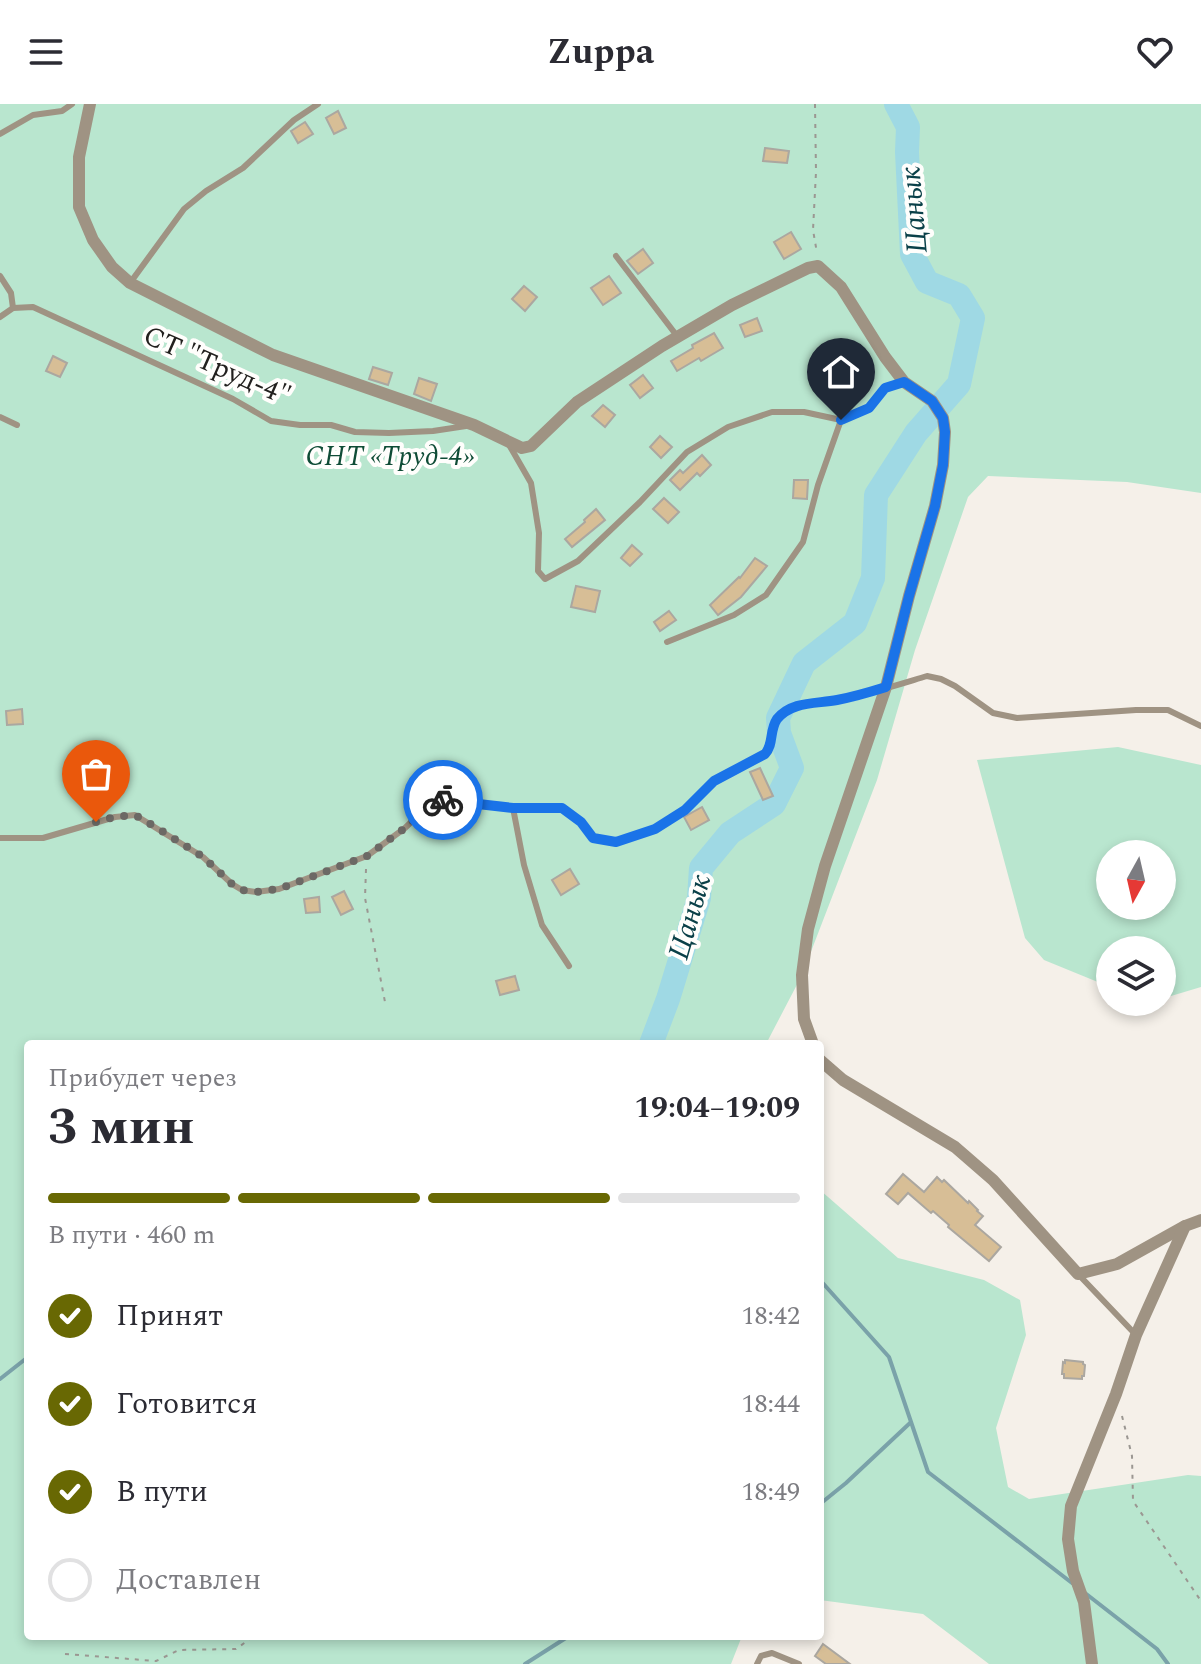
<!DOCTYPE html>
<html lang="ru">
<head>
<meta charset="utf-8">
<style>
  body { margin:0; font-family:Spectral,serif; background:#f2f2f3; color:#2b2b33; height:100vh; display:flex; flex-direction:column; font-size:30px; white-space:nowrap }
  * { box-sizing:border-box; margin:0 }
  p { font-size:26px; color:#7c7c81 }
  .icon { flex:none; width:44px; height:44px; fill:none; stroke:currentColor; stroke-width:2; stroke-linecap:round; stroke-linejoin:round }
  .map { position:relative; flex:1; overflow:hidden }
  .sheet { position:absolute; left:24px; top:936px; width:800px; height:600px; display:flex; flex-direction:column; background:#fff; border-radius:8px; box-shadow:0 4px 12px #0003 }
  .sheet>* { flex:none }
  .needle { width:52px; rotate:188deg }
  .tools { position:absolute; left:1096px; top:736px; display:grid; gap:16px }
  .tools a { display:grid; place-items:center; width:80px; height:80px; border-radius:50%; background:#fff; box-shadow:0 4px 12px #0003; font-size:40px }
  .pin { position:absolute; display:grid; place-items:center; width:68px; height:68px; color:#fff; margin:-82px -34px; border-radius:50% 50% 50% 0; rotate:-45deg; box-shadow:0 0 8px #0007 }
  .pin .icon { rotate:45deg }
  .courier { position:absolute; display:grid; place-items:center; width:80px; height:80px; margin:-40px; border:6px solid #1a73e8; border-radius:50%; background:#fff; color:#222; box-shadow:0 2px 10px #0007 }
  .head em { font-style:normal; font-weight:700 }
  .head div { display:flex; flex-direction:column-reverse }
  .head { display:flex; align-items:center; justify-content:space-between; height:136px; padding:0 24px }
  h1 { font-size:52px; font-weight:700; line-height:60px }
  .bar { display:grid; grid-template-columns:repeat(4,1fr); gap:12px 8px; align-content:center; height:96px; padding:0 24px }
  .bar i { height:10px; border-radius:6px; background:#e1e1e2 }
  .bar .on { background:#686803 }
  .bar p { grid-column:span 4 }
  ol { padding:0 24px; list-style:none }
  li { display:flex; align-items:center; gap:24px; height:88px }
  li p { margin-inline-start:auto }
  li .icon { padding:8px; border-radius:50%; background:#686803; color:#fff; stroke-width:4 }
  li:last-child { color:#7c7c81 }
  li i { width:44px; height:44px; border:4px solid #e1e1e2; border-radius:50% }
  header { display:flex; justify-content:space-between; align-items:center; height:104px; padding:0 24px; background:#fff; font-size:36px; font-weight:700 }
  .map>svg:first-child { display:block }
</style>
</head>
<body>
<header><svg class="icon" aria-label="menu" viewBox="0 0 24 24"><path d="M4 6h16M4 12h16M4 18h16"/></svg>Zuppa<svg class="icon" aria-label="heart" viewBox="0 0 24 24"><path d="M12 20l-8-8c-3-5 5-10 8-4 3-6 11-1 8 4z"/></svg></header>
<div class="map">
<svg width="1201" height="1560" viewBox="0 0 1201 1560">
  <rect width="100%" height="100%" fill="#f5f0e9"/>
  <g fill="#b9e6cf" fill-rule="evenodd">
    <polygon points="0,0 1201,0 1201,389 1127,378 988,372 968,393 915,546 877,676 802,871 766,940 28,940 28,1532 742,1532 731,1560 0,1560"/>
    <path d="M1118,643L1201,661V883L1171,892H1162V846H1110V883L1044,856L1025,834L977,656ZM1110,750H1162V802H1110Z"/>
    <polygon points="820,1086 898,1154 984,1176 1020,1196 1026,1231 996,1324 1008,1383 1029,1395 1188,1371 1201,1372 1201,1560 989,1560 923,1510 820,1496"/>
  </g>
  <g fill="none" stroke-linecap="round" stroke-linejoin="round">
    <g stroke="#7aa2a9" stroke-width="4">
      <polyline points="820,1176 889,1253 928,1368 1072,1479"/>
      <polyline points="0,1275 28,1253"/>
      <polyline points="820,1400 846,1379 910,1319"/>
      <polyline points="1085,1489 1157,1545 1168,1560"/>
      <polyline points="525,1560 569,1532"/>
    </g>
    <polyline stroke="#9fd9e4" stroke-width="24" points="651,940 668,895 699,794 701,764 730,729 774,700 792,664 779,629 778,614 804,559 855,519 873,474 876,391 916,329 959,280 973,214 959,191 927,178 912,150 907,48 908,23 896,0"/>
  </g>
  <g fill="#d7be96" stroke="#aba7a0" stroke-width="2">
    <polygon points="338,7 346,24 334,30 326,14"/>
    <polygon points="305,18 313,30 298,39 291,27"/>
    <polygon points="765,44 789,47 787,59 763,57"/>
    <polygon points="791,128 801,145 784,155 774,138"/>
    <polygon points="643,145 653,159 638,170 627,157"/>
    <polygon points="609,172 621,189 603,201 591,184"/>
    <polygon points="524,182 537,193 525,207 512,195"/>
    <polygon points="757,214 762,227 745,233 740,221"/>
    <polygon points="714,229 723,244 701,257 699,254 677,267 671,257 693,244 692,241"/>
    <polygon points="53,252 67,259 60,273 46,267"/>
    <polygon points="373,263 392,269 388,281 369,275"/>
    <polygon points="643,271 653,284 640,294 630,281"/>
    <polygon points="419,274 437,280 431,297 414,290"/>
    <polygon points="603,301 615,311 605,323 592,312"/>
    <polygon points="660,332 672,343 661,354 650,343"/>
    <polygon points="702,351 711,361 700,372 697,369 680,386 670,376 680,366 683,369"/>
    <polygon points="794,376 808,376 807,395 793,394"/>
    <polygon points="664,394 679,408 668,419 653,405"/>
    <polygon points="596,405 605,416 572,443 565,435 585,418 584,416"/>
    <polygon points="632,441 642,450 630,462 621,454"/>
    <polygon points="755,454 767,462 741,493 718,511 710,501 739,473 740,474"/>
    <polygon points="576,482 600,487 595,508 571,503"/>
    <polygon points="669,507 676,516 660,527 654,518"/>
    <polygon points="22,605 23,620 7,621 6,607"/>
    <polygon points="116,656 124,678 100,687 92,665"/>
    <polygon points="760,664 773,692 763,696 750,668"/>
    <polygon points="702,703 709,716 691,726 684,713"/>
    <polygon points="570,765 579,780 561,791 552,776"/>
    <polygon points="344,787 353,805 341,811 332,793"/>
    <polygon points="319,793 320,808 306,809 304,795"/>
    <polygon points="515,872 519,886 500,891 496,877"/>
    <polygon points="903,1070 924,1088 937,1073 942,1078 944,1076 968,1099 969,1097 978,1106 977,1107 983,1112 975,1121 1001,1143 989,1157 948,1123 949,1121 933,1107 931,1109 908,1089 898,1100 886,1090"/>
    <polygon points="1065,1256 1083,1258 1083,1260 1085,1261 1084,1272 1082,1272 1082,1275 1064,1274 1064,1270 1062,1270 1063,1258 1065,1259"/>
    <polygon points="823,1540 850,1560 826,1560 815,1552"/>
  </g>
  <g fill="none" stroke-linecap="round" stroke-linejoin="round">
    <g stroke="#9b9792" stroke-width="2" stroke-dasharray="4 6" stroke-linecap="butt">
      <polyline points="815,0 816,68 813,126 817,149"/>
      <polyline points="366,765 365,794 385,898"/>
      <polyline points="1122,1312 1132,1352 1133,1397 1201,1497"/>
      <polyline points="65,1550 156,1557 179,1546 236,1545 254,1532"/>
    </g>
    <g stroke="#9f9383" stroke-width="6">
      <polyline points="0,30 33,11 62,7 72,0"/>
      <polyline points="616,152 677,232"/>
      <polyline points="0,172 11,189 13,204"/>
      <polyline points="130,179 184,105 206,87 243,64 294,16 318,0"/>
      <polyline points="0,213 13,204 33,203 233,295 271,317 300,321 331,321 355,328 389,329 433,327 466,322"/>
      <polyline points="0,313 17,321"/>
      <polyline points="508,339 531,379 539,429 538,467 545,475 578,457 640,398 687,348 728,323 772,308 804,308 841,316 869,304 885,284 903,278"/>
      <polyline points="667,538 734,511 766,491 803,438 818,381 841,316"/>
      <polyline points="513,704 524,761 542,821 569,862"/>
      <path d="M0,734H43L115,713L135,711L203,753L232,780L242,786L256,788L279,785L367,752L405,724L433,697L441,696L456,699L513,704H562L581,718L593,734L616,738L655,725L685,706L714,677L765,650C775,639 769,623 781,612C798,597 815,600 835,597C866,591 897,581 927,572L941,575L955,582L993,609L1017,614L1136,606H1168L1201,622"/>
      <polyline points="1078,1170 1136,1231"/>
      <polyline points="757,1560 761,1552 772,1549 799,1560"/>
    </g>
    <g stroke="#9f9383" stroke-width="12">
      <polyline points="90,0 79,53 79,103 93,136 112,163 130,179 273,251 474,321 522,344 531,342 577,298 662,242 732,201 808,164 818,162 841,183 885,253 904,278 932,297 943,314 945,328 943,361 935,402 909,492 886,583 825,762 808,825 802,871 804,915 813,940"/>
      <polyline points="820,956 843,976 955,1043 993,1076 1078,1170 1117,1160 1185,1122"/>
      <polyline points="1092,1560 1084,1498 1073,1467 1068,1435 1071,1402 1116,1290 1136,1231 1185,1122 1201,1116"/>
    </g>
  </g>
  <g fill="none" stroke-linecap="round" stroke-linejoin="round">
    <polyline stroke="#6c6965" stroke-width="8" stroke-dasharray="0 14.4" points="96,718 115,713 135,711 159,725 203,753 232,780 242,786 256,788 279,785 367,752 405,724 433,697 443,696"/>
    <path stroke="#1a73e8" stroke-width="10" d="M443,696L513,704H562L581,718L593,734L616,738L655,725L685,706L714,677L765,650C774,640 769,627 777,615C792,597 816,600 837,596C853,593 870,588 886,583L909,492L935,402L943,361L945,328L943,314L932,297L904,278L885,284L869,304L841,316"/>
  </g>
  <g text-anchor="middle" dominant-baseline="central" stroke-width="8" stroke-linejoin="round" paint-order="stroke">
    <g font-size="28" fill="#22201e" stroke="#fffefc">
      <text transform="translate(217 262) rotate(24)">СТ "Труд-4"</text>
    </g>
    <g font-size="28" font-style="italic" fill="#0f4c36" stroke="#fffefc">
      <text x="390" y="352">СНТ «Труд-4»</text>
    </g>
    <g font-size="30" font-style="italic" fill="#0a4048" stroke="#fffefc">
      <text transform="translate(914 106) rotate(-95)">Цанык</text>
      <text transform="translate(690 813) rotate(-74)">Цанык</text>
    </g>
  </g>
</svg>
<div class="tools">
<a><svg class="needle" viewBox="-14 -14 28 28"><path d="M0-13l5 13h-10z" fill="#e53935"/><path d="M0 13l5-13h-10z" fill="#7c7c81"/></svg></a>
<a><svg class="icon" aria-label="layers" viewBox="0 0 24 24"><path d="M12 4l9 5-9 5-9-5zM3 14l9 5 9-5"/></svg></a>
</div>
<div class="pin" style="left:96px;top:718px;background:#ea580c"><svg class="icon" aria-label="bag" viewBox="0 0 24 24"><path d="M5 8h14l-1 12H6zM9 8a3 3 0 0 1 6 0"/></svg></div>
<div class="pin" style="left:841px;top:316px;background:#1f2937"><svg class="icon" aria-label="home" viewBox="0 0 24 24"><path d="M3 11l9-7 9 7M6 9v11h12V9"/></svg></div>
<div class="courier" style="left:443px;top:696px"><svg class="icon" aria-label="bike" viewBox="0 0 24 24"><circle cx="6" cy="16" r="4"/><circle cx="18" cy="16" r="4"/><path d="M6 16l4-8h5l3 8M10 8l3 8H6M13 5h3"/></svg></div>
<section class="sheet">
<div class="head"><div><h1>3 мин</h1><p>Прибудет через</p></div><em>19:04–19:09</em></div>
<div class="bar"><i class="on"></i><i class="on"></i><i class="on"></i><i></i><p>В пути · 460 m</p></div>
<ol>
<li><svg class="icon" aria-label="check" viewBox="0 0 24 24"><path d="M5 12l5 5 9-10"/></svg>Принят<p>18:42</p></li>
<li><svg class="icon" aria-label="check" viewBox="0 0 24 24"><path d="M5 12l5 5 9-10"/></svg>Готовится<p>18:44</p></li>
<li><svg class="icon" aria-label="check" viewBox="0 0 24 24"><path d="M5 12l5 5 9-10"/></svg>В пути<p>18:49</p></li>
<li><i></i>Доставлен</li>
</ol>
</section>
</div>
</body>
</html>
